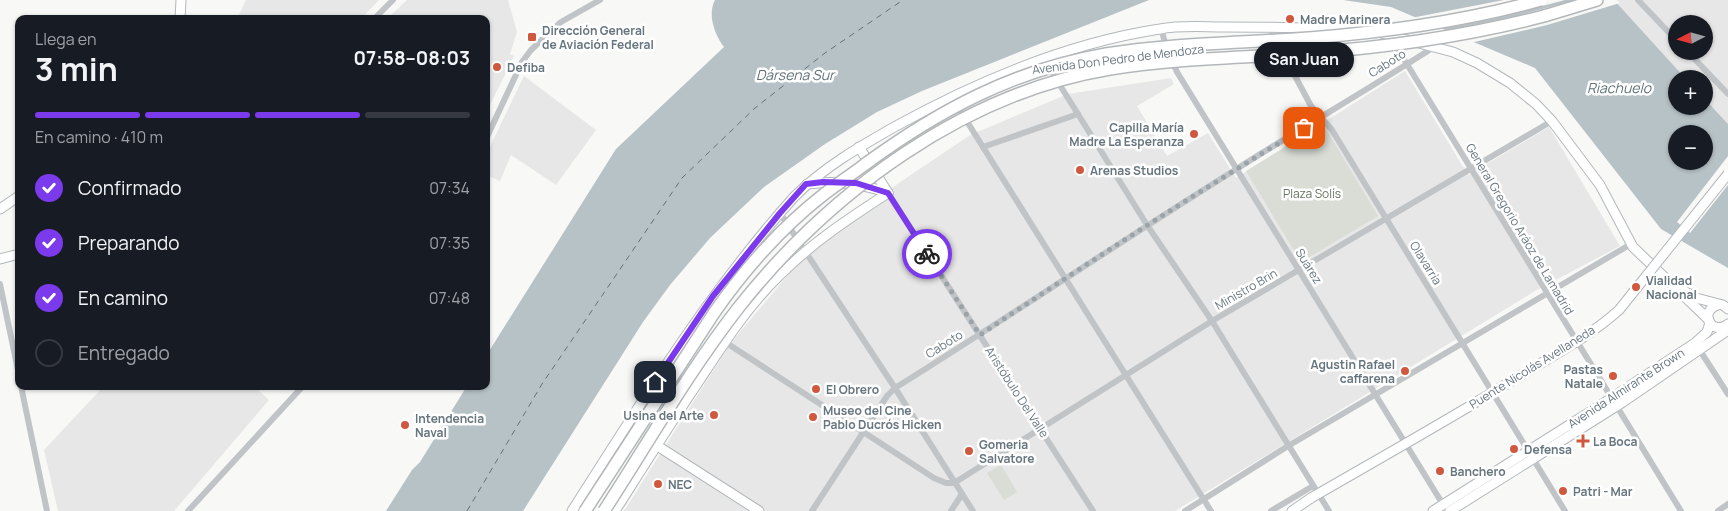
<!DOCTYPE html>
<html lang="es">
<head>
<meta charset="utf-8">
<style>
  body { margin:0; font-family:Manrope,sans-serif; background:#20242c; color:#f1f3f6; height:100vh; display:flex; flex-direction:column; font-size:19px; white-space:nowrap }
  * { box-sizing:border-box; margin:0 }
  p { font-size:16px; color:#9ea1a6 }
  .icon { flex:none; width:28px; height:28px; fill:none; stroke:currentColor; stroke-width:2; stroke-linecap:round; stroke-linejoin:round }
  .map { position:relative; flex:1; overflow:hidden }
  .panel { position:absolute; left:15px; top:15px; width:475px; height:375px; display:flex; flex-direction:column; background:#171b24; border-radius:10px; box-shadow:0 1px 4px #0004 }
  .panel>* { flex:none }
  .needle { width:32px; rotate:264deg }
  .buttons { position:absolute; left:1668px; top:15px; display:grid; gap:10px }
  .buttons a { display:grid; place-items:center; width:45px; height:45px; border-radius:50%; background:#171b24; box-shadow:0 1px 4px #0004; font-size:25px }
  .pin { position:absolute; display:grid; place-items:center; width:42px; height:42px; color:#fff; margin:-21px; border-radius:10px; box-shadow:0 2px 8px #0006 }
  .courier { position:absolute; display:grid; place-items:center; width:50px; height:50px; margin:-25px; border:4px solid #7c3aed; border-radius:50%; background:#fff; color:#222; box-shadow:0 1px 6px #0007 }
  .bubble { position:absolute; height:35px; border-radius:18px; background:#171b24; box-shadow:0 1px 4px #0004; font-size:16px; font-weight:700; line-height:35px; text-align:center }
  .overview em { font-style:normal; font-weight:700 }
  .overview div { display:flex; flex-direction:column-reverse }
  .overview { display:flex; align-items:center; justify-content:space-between; height:85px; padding:0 20px }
  h1 { font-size:32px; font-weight:700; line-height:38px }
  .bar { display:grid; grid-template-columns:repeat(4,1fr); gap:8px 5px; align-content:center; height:60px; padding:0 20px }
  .bar i { height:6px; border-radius:4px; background:#363941 }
  .bar .selected { background:#7c3aed }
  .bar p { grid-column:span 4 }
  ol { padding:0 20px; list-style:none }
  li { display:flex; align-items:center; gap:15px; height:55px }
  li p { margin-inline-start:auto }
  li .icon { padding:5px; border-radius:50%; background:#7c3aed; color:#fff; stroke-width:4 }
  li:last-child { color:#9ea1a6 }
  li i { width:28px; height:28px; border:2px solid #363941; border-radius:50% }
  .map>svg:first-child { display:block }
</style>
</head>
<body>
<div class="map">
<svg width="1728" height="511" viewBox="0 0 1728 511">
  <rect width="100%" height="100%" fill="#f8f8f6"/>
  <g fill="#e6e7e6" fill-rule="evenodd">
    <polygon points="246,0 379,0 361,19 237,19"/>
    <polygon points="407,0 508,0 517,32 510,54 514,56 486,113 486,19 387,19"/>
    <path d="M1614,0H1728V124L1704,98V79H1686ZM1676,24H1704V51H1676Z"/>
    <polygon points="1405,71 1468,175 1549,127 1620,246 1535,291 1175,511 624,511 730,344 804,256 890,189 970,135 1068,94 1171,78 1174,84 1137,106 1167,156 1208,133 1236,178"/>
    <polygon points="524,76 596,130 556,185 511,155 500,181 486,175 486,155"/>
    <polygon points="104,386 254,386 269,400 174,511 58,511 44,450"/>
  </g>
  <g fill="#d9ddd6">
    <polygon points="1323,124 1378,216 1301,262 1246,171"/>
    <polygon points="1001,465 1017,492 1004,500 987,473"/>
  </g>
  <g fill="#b7c2c6" fill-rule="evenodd">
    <path d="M715,0H1149L922,91L877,112L825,144L764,187L710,238L670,285L643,322L523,511H386L412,470L420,462L467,386H486V356L616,149L724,47C715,35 707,15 715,0Z"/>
    <path d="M1343,0H1614L1686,79H1676V106H1704V98L1728,124V268L1661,229L1535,68L1391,7ZM1676,134H1704V161H1676Z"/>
  </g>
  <g fill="#f8f8f6">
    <polygon points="1504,0 1565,0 1496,18 1437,29 1411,18"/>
    <polygon points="1575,0 1617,0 1620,3 1547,25 1470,43 1442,31 1506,19"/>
    <polygon points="1728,156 1728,185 1690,233 1677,222"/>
  </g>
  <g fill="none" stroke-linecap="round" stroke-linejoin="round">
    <polyline stroke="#617378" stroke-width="1" stroke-dasharray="6 5" stroke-linecap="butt" points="467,511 542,384 682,178 755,108 825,53 903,0"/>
    <defs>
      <g id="secondary">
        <polyline points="180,19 181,0"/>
        <polyline points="1381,33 1434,47 1453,52 1477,63 1510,83 1536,104 1552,121 1600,185 1633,247 1709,320"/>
        <polyline points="859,147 888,193"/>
        <path d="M807,184C836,180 861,183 888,193"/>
        <polyline points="0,209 19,196"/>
        <polyline points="0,259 19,254"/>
        <polyline points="1681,289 1696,298 1723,305 1728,309"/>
        <path d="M1718,305C1698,311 1711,337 1728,324"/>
        <polyline points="656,445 759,511"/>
        <path d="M572,511C641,403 708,293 794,197C824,167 859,147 896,126C978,81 1067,43 1160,29C1181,25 1203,27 1224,27C1267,27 1310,27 1353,30"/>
        <path d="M615,511C643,467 670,424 699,381C724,343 749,304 782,273C813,242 851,217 888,193"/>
        <polyline points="1292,511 1311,498"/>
        <polyline points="1433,511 1604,403 1695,343 1707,332 1710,323"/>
        <polyline points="1450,511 1623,402 1728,330"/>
      </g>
      <polyline id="highway" points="1544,16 1597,0"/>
    </defs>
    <use href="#secondary" stroke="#b3b8bc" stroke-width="11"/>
    <use href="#highway" stroke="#b4b7ba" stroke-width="14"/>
    <g stroke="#c0c4c7" stroke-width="6">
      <polyline points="1638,0 1676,40"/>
      <polyline points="374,19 393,0"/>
      <polyline points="1269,27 1311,106 1332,130 1565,511"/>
      <polyline points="1161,28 1167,50 1177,72 1447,511"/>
      <polyline points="1394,43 1681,511"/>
      <polyline points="1687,51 1728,94"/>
      <polyline points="1048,66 1147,225 1212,321 1329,511"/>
      <polyline points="956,104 1211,511"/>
      <polyline points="486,139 522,62 531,50 561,22 600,0"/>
      <polyline points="983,147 1078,114"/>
      <polyline points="888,193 1093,511"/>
      <polyline points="780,213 895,388 973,511"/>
      <polyline points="0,284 19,375"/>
      <polyline points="725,342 934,478 946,483 954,483 1212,321 1552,121"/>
      <polyline points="1697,346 1728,394"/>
      <polyline points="21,386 47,511"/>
      <polyline points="188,511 303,386"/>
      <path d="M812,511L887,396L895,388C1009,317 1121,241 1235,170C1301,128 1369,89 1434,47"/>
      <polyline points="951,511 962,494"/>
      <polyline points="1185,511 1288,446 1631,244"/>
      <polyline points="1271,511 1313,486"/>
      <polyline points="1718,511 1728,504"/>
    </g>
    <use href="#secondary" stroke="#fff" stroke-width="9"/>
    <use href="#highway" stroke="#fff" stroke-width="11"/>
    <defs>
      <path id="secondary-bridge" d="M1311,498C1380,458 1450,419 1518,377C1552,356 1589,337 1619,310L1728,174"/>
      <g id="highway-bridge">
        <path d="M585,511L714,313C744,270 781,228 823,195C837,184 851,175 864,165C939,110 1014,70 1106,54C1173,43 1241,43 1309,38C1387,32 1465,21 1541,0"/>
        <path d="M604,511C648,443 689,371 739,307C830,192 964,93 1110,69C1175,58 1243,58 1309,53C1389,47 1467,36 1544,16"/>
      </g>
    </defs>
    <use href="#secondary-bridge" stroke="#b3b8bc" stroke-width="11" stroke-linecap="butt"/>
    <use href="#highway-bridge" stroke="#b4b7ba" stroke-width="14" stroke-linecap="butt"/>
    <use href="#secondary-bridge" stroke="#fff" stroke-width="9"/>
    <use href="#highway-bridge" stroke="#fff" stroke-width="11"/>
  </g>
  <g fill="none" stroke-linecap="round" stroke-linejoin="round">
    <path stroke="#99a3a8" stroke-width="5" stroke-dasharray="0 9" d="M927,254L980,335C1086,264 1194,194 1304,128"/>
    <polyline stroke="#7c3aed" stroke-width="6" points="655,382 713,296 780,213 806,184 823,182 856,183 888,193 927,254"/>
  </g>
  <g fill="#d0583f" stroke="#fff" stroke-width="2">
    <circle cx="1290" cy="19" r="5"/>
    <rect x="527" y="32" width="10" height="10" rx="2.5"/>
    <circle cx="497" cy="67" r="5"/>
    <circle cx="1194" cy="134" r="5"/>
    <circle cx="1080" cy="170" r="5"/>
    <circle cx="1636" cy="287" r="5"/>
    <circle cx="1405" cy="371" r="5"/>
    <circle cx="1613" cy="376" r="5"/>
    <circle cx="816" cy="389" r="5"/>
    <circle cx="714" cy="415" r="5"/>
    <circle cx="813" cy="417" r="5"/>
    <circle cx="405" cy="425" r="5"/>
    <path d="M1580.5 433.5h5v5h5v5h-5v5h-5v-5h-5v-5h5z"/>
    <circle cx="1514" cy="449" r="5"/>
    <circle cx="969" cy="451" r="5"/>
    <circle cx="1440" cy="471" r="5"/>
    <circle cx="658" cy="484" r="5"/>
    <circle cx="1563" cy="491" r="5"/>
  </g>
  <g text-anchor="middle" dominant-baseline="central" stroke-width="5" stroke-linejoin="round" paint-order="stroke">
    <g font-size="12" font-weight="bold" fill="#66757e" stroke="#fff" text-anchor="start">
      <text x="1300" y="19">Madre Marinera</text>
      <text x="542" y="30">Dirección General<tspan x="542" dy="14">de Aviación Federal</tspan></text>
      <text x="507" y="67">Defiba</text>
      <text x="1184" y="127" text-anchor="end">Capilla María<tspan x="1184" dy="14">Madre La Esperanza</tspan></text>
      <text x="1090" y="170">Arenas Studios</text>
      <text x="1646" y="280">Vialidad<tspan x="1646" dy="14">Nacional</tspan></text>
      <text x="1395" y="364" text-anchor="end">Agustin Rafael<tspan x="1395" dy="14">caffarena</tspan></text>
      <text x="1603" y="369" text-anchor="end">Pastas<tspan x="1603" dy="14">Natale</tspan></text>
      <text x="826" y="389">El Obrero</text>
      <text x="823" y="410">Museo del Cine<tspan x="823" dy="14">Pablo Ducrós Hicken</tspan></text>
      <text x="704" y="415" text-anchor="end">Usina del Arte</text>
      <text x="415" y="418">Intendencia<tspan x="415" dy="14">Naval</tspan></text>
      <text x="1593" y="441">La Boca</text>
      <text x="979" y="444">Gomeria<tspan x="979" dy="14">Salvatore</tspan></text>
      <text x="1524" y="449">Defensa</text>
      <text x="1450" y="471">Banchero</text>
      <text x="668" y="484">NEC</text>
      <text x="1573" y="491">Patri - Mar</text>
    </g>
    <g font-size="12" fill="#66757e" stroke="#fff">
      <text transform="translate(1118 59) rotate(-7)">Avenida Don Pedro de Mendoza</text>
      <text transform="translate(1387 63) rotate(-32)">Caboto</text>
      <text transform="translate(1520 229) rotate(59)">General Gregorio Aráoz de Lamadrid</text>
      <text transform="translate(1426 263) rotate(58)">Olavarría</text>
      <text transform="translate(1309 266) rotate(58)">Suárez</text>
      <text transform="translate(1246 289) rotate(-30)">Ministro Brin</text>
      <text transform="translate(944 344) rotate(-32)">Caboto</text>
      <text transform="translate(1532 367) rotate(-32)">Puente Nicolás Avellaneda</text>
      <text transform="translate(1626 388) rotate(-33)">Avenida Almirante Brown</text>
      <text transform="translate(1017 392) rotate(57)">Aristóbulo Del Valle</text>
    </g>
    <g font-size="12" fill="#697765" stroke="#fff">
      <text x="1312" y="193">Plaza Solís</text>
    </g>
    <g font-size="14" font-style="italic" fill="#617378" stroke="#fff">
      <text x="795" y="74">Dársena Sur</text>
      <text x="1619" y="87">Riachuelo</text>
    </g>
  </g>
</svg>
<div class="buttons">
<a><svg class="needle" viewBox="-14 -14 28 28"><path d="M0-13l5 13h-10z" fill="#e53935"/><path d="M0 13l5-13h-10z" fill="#9ea1a6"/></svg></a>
<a>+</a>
<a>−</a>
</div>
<div class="pin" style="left:1304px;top:128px;background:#ea580c"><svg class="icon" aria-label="bag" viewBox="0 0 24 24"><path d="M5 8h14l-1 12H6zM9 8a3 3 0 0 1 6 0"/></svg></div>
<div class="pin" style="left:655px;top:382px;background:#1f2937"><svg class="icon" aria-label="home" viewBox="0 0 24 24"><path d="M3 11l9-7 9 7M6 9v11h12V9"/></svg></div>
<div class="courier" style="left:927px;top:254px"><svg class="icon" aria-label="bike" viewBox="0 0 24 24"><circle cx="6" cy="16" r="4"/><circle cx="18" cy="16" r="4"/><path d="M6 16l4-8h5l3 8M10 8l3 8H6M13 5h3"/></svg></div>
<div class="bubble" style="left:1254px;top:42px;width:100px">San Juan</div>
<section class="panel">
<div class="overview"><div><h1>3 min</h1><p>Llega en</p></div><em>07:58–08:03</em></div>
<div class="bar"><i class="selected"></i><i class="selected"></i><i class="selected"></i><i></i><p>En camino · 410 m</p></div>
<ol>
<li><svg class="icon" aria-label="check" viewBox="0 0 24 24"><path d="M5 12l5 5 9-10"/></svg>Confirmado<p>07:34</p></li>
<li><svg class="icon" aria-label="check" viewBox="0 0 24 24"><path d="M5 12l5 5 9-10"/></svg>Preparando<p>07:35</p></li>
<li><svg class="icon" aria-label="check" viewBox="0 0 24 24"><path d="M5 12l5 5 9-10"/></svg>En camino<p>07:48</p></li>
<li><i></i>Entregado</li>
</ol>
</section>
</div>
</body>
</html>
